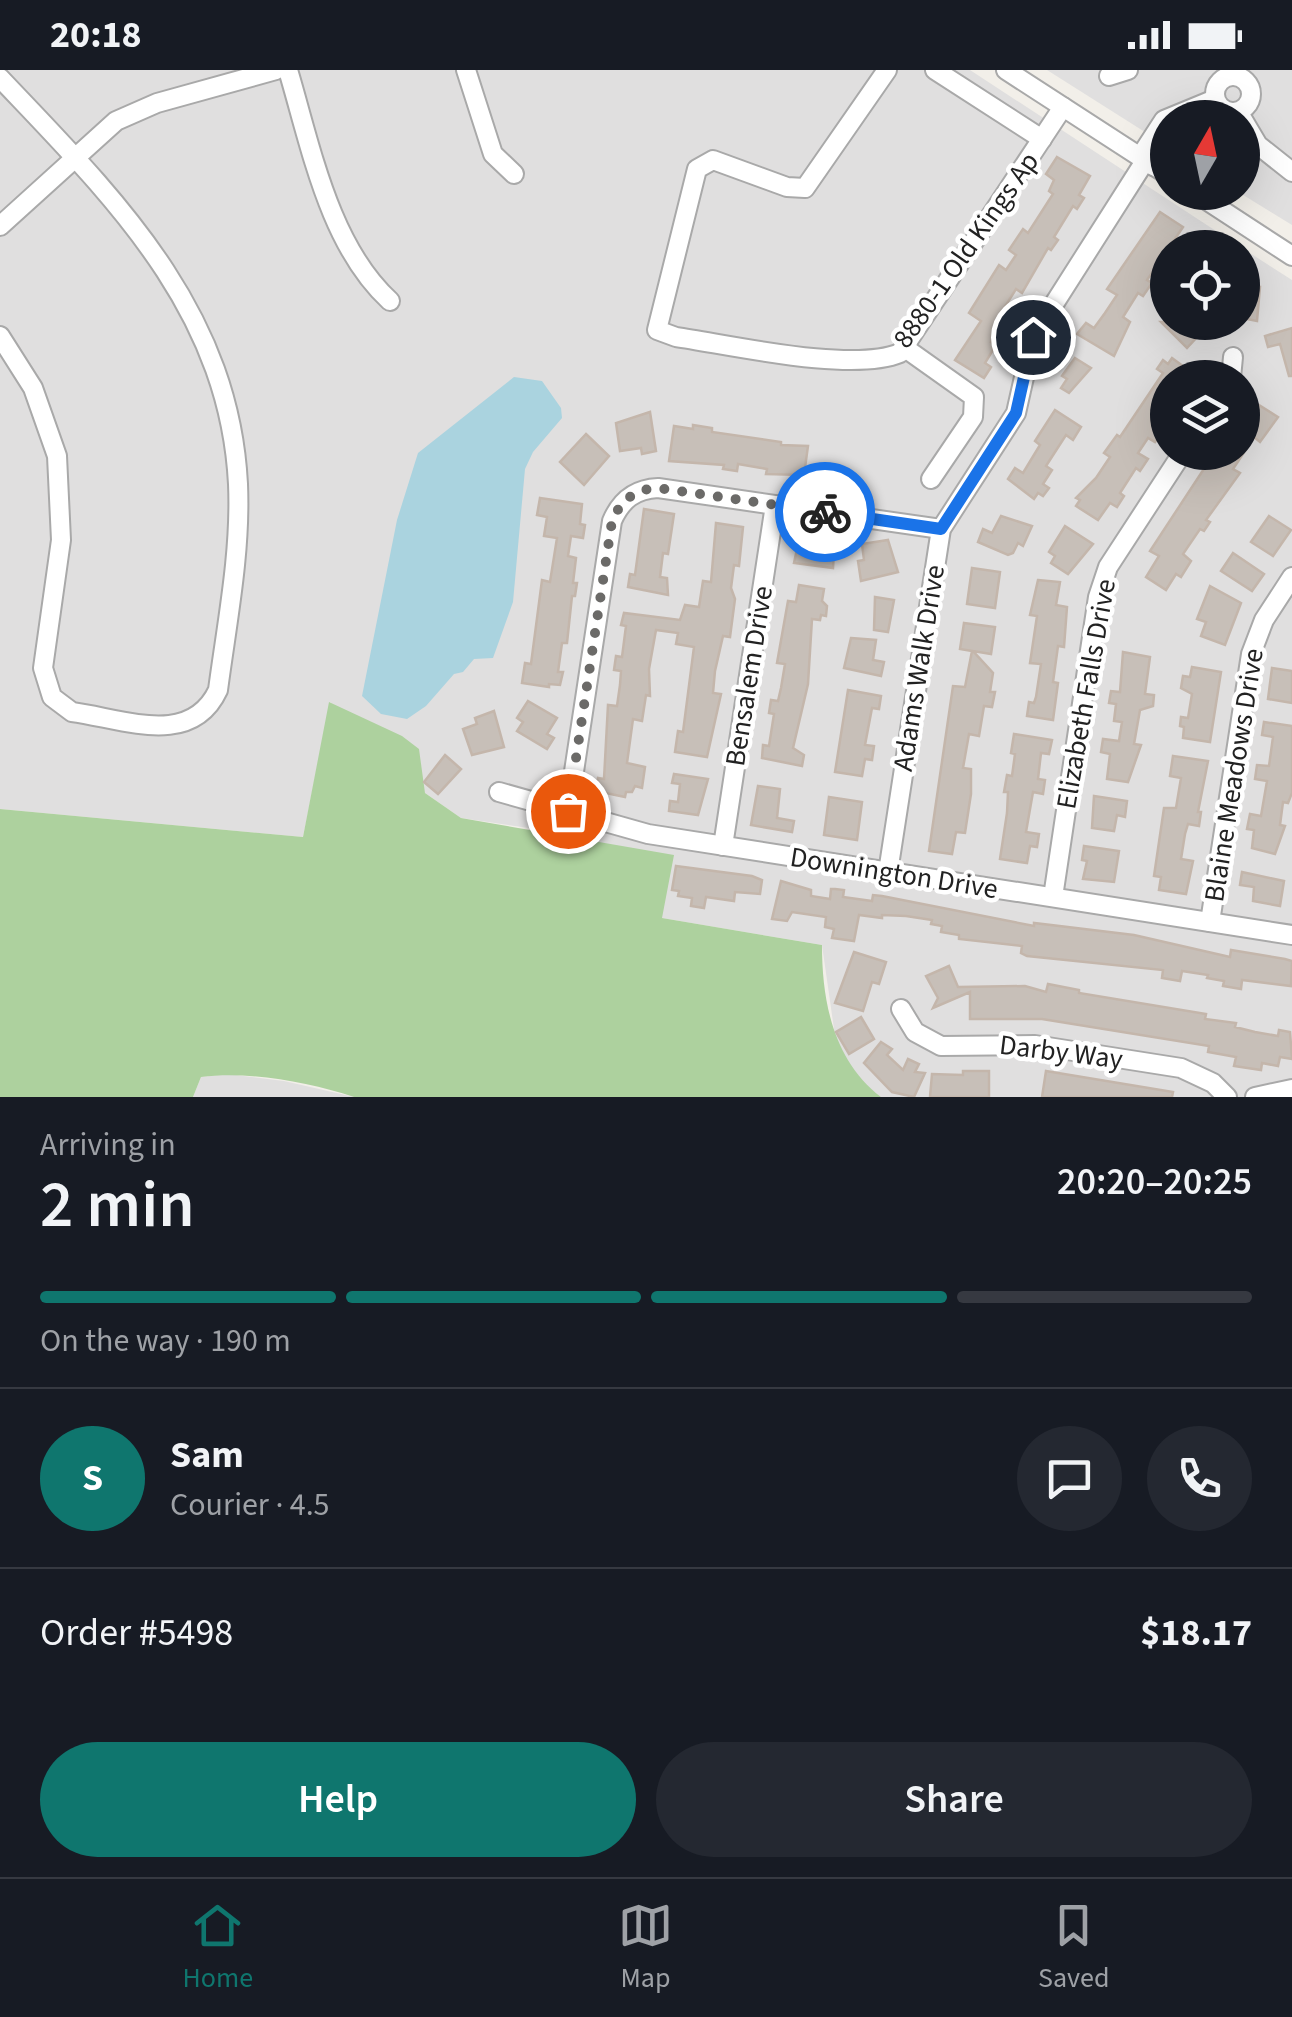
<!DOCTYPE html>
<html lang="en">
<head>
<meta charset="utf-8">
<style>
  body { margin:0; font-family:"Source Sans 3",sans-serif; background:#242831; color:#f1f3f6; height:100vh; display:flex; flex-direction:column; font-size:38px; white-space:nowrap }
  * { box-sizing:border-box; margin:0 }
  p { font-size:32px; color:#9ea1a6 }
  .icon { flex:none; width:55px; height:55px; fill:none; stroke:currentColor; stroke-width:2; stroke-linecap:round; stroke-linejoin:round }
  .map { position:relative; height:1027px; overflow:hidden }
  .side { display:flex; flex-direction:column; background:#171b24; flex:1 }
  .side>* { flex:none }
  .needle { width:65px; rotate:9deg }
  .tools { position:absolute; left:1150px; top:30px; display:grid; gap:20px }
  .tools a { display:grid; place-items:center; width:110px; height:110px; border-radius:50%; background:#171b24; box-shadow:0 10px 40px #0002; font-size:50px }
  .pin { position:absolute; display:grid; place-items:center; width:85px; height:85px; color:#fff; margin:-42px; border:5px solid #fff; border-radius:50%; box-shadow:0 2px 10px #0007 }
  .courier { position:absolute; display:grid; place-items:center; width:100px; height:100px; margin:-50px; border:8px solid #1a73e8; border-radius:50%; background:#fff; color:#222; box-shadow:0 2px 12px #0007 }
  .overview em { font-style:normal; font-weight:600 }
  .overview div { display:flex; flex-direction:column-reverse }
  .overview { display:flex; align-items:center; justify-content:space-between; height:170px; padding:0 40px }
  h1 { font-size:65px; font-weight:600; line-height:75px }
  .bar { display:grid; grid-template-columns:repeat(4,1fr); gap:15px 10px; align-content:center; height:120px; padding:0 40px }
  .bar i { height:12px; border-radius:8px; background:#363941 }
  .bar .selected { background:#0f766e }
  .bar p { grid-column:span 4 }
  .line { display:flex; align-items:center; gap:25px; padding:0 40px; border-top:2px solid #363941 }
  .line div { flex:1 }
  .round { display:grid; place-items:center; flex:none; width:105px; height:105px; border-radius:52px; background:#242831 }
  .primary-button { display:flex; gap:20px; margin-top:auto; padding:20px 40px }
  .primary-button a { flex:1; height:115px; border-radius:60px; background:#0f766e; color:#fff; font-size:40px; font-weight:600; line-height:115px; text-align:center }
  .primary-button a+a { background:#242831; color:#f1f3f6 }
  .status { display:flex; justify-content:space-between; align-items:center; height:70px; padding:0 50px; background:#171b24; direction:ltr }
  .status svg { height:28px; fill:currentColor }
  .dock { display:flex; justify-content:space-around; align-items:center; height:140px; border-top:2px solid #363941; background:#171b24; font-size:28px; color:#9ea1a6 }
  .dock a { display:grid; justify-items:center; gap:5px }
  .dock .selected { color:#0f766e }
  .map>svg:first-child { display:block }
</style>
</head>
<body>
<div class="status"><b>20:18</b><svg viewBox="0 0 49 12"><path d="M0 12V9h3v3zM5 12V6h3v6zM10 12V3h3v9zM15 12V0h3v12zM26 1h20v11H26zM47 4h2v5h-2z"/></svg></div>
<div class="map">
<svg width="1292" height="1027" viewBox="0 0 1292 1027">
  <rect width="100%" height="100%" fill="#f2efe9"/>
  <g fill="#e0dfdf" fill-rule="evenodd">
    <path d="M0,0H970L1242,178H1168V252H1242V178L1292,210V1027H881L859,1010L836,973L822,875L662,848L536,759L461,748L425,723L330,632L303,767L0,739ZM1168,308H1242V382H1168Z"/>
    <polygon points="1047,0 1292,0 1292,155 1240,123 1242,48 1168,48 1167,76"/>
    <polygon points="227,1004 284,1011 354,1027 193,1027 201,1007"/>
  </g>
  <path fill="#add19e" d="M329,632L402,666L419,679L425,723L461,748L674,785L662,848L822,875C822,933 834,991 881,1027H354C308,1012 249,1001 201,1007L193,1027H0V739L303,767Z"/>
  <polygon fill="#aad3df" points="514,307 542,311 561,338 562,348 533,382 525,399 513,532 493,588 474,589 463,602 454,604 426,636 407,649 381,644 362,626 397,450 418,383"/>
  <g fill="#c7bfb8" stroke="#c4b6ab" stroke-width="2.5">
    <polygon points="1057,87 1090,106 1079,125 1084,128 1077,139 1073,136 1054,167 1058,170 1051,180 1048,178 1022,223 1016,219 999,246 1006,250 991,272 996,275 985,293 991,297 984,308 955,290 981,251 969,243 999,195 1006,200 1016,185 1009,180 1023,159 1028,163 1053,124 1049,121 1054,110 1046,104"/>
    <polygon points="1160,142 1183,157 1147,210 1152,213 1143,226 1138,223 1123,247 1130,252 1114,286 1077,264 1086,253 1094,258 1105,243 1117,225 1107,219"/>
    <polygon points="1242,216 1260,217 1257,251 1242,248"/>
    <polygon points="1161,252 1211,252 1187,278"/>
    <polygon points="1292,258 1292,306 1289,306 1280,274 1268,277 1265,266"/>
    <polygon points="1075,288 1091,298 1069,323 1061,318 1067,309 1062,306"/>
    <polygon points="1172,288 1199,308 1168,308 1168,325 1163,332 1168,335 1168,353 1155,372 1148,368 1138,383 1148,389 1140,401 1136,398 1120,423 1124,426 1117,437 1110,433 1098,450 1076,436 1080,430 1076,428 1096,408 1110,387 1104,383 1117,365 1120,367 1163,303 1157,299 1163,290 1168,294"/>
    <polygon points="1251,330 1278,347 1260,372 1254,367 1233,399 1240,403 1206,450 1210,452 1204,461 1200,459 1183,484 1191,491 1181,507 1176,504 1166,520 1146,507 1159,486 1150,481 1215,382 1242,382 1242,343"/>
    <polygon points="1055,340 1081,357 1073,370 1066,365 1046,396 1052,400 1043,414 1049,418 1043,426 1038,423 1034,429 1008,409 1015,398 1023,403 1040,375 1035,371"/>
    <polygon points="650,342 656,381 642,384 641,378 620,381 616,353"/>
    <polygon points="693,355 712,358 712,362 781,372 781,375 808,376 804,405 766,404 767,399 738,394 737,401 723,399 724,395 669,391 674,356 693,359"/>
    <polygon points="586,364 609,386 584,415 560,392"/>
    <polygon points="540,428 582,434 580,454 585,455 583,468 571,466 568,486 576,488 573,513 577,513 575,526 572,526 567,573 562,573 558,602 563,602 560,615 549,614 549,617 522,613 525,593 531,594 542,510 550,512 557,468 544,466 547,447 537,445"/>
    <polygon points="644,439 674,444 668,484 663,483 660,507 667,508 668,525 628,517 630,504 635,505"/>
    <polygon points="1001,446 1032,456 1023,476 1018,473 1013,483 1008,485 978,472 983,459 992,463"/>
    <polygon points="1269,446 1291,460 1273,486 1251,472"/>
    <polygon points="716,453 743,457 739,496 734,495 731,518 735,529 730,567 723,566 715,601 713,623 721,624 707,687 675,682 678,661 683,662 694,577 676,574 678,563 656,560 649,599 650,626 646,625 642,651 633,649 627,693 645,697 642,718 635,716 632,722 626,722 625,727 596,721 598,708 604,709 608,635 617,636 620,615 621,601 614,600 616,586 622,587 626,556 621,555 624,543 680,550 685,535 699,537 703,511 711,512"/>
    <polygon points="1065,456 1093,474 1068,504 1051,493 1055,486 1049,482"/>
    <polygon points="811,462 835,467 833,498 794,493 797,479 807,481"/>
    <polygon points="888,470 898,502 861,511 858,491 864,490 862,474"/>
    <polygon points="1233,483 1264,504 1252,521 1221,501"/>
    <polygon points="972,498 1000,502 995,538 967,534"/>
    <polygon points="1038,510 1060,512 1056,535 1067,537 1064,577 1058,576 1053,612 1058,613 1053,650 1027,646 1029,632 1034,633 1036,627 1041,594 1030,593 1037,546 1030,545"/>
    <polygon points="799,515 824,519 822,531 827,536 826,546 821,545 820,550 812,549 808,614 793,678 804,685 802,696 762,688 763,675 769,676 774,644 769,643 771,630 778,631 781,618 785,594 777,593 788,531 796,532"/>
    <polygon points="1210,516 1241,533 1225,575 1201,566 1206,552 1197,549"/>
    <polygon points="875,527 894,530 888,562 874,560"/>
    <polygon points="964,553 995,557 991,584 973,581 993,603 990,622 995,622 992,637 984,636 979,666 969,664 963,698 971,699 971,724 965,763 956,762 952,784 929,781 953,616 965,617 972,581 960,579"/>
    <polygon points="851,568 876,570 873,590 884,592 881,606 844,598"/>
    <polygon points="1123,582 1150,587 1145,624 1154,625 1153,636 1140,640 1134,674 1141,675 1128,712 1107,709 1110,684 1101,682 1103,669 1119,671 1122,652 1114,651 1116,634 1109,633 1111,621 1120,622"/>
    <polygon points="1192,597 1221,602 1210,672 1183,668 1184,657 1180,656 1181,647 1188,648 1192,624 1181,618 1183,606 1190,607"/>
    <polygon points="1272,598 1292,601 1292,633 1268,629"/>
    <polygon points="848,620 881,626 879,639 872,638 865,675 874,676 872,690 865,689 862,706 835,702"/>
    <polygon points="528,631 557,648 547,664 554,668 547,679 517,661 523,652 517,648"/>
    <polygon points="494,641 504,677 472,685 463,659 477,654 475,648"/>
    <polygon points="1264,652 1292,656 1292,723 1288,733 1283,732 1280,755 1285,756 1275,784 1252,778 1254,760 1247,759 1250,744 1261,746 1267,711 1255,709 1257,695 1269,696 1273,667 1262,665"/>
    <polygon points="1014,664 1052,670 1049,684 1041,683 1038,709 1045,710 1043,724 1033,722 1026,762 1039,764 1037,777 1030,776 1027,793 1000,789 1007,743 1008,722 1004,722 1007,705 1012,706 1015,684 1011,683"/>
    <polygon points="445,685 461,699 438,724 424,712"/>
    <polygon points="1173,686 1208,691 1198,742 1201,742 1199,756 1188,754 1185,764 1181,789 1193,791 1186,824 1159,820 1161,807 1154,806 1164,738 1176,738 1181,708 1170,706"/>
    <polygon points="674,704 708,709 698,745 669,741 670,731 678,732 680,714 672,713"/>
    <polygon points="758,716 780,719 777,748 794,751 792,762 751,755"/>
    <polygon points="1094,726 1127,731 1125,747 1117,745 1114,761 1092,758"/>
    <polygon points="829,727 862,732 857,770 824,765"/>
    <polygon points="1084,776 1119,781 1114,812 1083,809 1087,791 1082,790"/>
    <polygon points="676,796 752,806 762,810 760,824 735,822 734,831 706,827 704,838 691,836 692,828 678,826 679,821 672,820"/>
    <polygon points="1242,802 1284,811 1280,836 1253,831 1254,817 1240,815"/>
    <polygon points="781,811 811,820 811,826 830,829 831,819 835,819 844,820 843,827 872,831 873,825 882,826 1034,856 1034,853 1134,865 1230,887 1231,880 1285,889 1292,891 1291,916 1242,910 1241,919 1223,916 1224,911 1207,908 1208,905 1182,901 1180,911 1162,908 1163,900 1027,886 1021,883 1022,876 959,869 959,865 941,862 942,856 931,854 932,850 906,846 882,845 882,848 859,845 854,871 832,868 834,859 825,857 826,847 792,842 787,851 772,849"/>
    <polygon points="854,882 886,892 879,914 872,912 863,941 835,933"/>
    <polygon points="949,896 958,917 1025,916 1046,922 1048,914 1079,920 1079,923 1206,944 1205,949 1236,953 1235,957 1255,962 1278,966 1279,960 1290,962 1292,989 1280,987 1278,996 1262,993 1261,1000 1234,996 1236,987 1208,982 1209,976 1042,949 970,949 970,922 933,938 938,928 926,906"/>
    <polygon points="861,947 874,969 849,984 836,962"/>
    <polygon points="881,972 892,979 887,985 903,1000 908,989 919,994 915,1002 925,1003 914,1027 892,1022 864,993"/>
    <polygon points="963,1001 989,1001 989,1027 930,1027 932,1004 963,1005"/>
    <polygon points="1046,1001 1173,1022 1172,1027 1042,1027"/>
  </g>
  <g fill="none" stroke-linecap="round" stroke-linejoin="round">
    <defs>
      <g id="minor">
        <path d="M288,0C311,77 329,175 390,231"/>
        <polyline points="466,0 493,84 514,104"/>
        <path d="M887,0L805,118L787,117L713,90L697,99L657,260L676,267C731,275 852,303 900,283L1063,37"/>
        <polyline points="935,0 1042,69"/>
        <polyline points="1006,0 1168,105"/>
        <circle cx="1233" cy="24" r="18"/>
        <polyline points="1109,6 1128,0"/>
        <path d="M0,8C113,127 229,239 238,414C241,483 227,552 218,620C191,678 124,649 72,642L52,627L43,598L61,470L57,386L33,318L0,266"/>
        <polyline points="1242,48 1258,75 1292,102"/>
        <polyline points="1140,87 1164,50 1215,29"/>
        <polyline points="1153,96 1168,73"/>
        <polyline points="1194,122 1292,186"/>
        <polyline points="0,156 116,51 157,33 276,0"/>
        <polyline points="905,278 974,327 973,347 931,409"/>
        <polyline points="1231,308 1233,287"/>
        <polyline points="499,722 648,764 1292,865"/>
        <path d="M568,741L612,451C621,430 635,419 658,418L941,459"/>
        <polyline points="723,776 775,435"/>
        <polyline points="888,802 941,459 1016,343 1033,267 1145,91"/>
        <polyline points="1053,827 1098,527 1108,497 1183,382"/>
        <polyline points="1210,852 1251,584 1264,550 1292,507"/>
        <polyline points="901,939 915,962 941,976 1035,975 1181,998 1213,1013 1227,1027"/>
        <polyline points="1255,1027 1292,1019"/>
      </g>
    </defs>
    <use href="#minor" stroke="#a9a9a9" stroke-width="22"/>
    <use href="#minor" stroke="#fff" stroke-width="18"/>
  </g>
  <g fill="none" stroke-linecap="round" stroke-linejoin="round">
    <path stroke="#6b6a68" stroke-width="10" stroke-dasharray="0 18" d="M568,741L612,451C621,430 635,419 658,418L825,442"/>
    <polyline stroke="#1a73e8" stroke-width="12" points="825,442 941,459 1016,343 1033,267"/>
  </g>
  <g text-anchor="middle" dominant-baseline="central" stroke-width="9" stroke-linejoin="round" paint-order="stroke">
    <g font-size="28" fill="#222" stroke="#fff">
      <text transform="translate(966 180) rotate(-55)">8880-1 Old Kings Ap</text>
      <text transform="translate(919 598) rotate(-81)">Adams Walk Drive</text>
      <text transform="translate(749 606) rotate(-81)">Bensalem Drive</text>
      <text transform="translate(1086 624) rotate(-80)">Elizabeth Falls Drive</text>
      <text transform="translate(1234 705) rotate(-81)">Blaine Meadows Drive</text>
      <text transform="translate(894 803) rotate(9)">Downington Drive</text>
      <text transform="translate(1061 982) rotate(7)">Darby Way</text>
    </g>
  </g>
</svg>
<div class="tools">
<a><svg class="needle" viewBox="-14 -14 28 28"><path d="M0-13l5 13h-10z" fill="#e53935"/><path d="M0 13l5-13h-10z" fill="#9ea1a6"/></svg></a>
<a><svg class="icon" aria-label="locate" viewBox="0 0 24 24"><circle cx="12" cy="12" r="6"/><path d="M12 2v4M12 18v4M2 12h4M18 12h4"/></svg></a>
<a><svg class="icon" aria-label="layers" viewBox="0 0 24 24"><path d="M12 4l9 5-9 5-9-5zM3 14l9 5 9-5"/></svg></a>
</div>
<div class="pin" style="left:568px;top:741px;background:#ea580c"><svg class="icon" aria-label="bag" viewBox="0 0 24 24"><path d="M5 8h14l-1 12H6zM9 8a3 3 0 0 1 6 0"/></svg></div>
<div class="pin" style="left:1033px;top:267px;background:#1f2937"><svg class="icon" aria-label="home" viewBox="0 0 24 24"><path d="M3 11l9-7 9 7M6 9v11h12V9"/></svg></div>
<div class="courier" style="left:825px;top:442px"><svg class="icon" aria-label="bike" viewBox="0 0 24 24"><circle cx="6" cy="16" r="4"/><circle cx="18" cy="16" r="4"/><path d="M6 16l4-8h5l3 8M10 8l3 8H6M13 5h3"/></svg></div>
</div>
<section class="side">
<div class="overview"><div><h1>2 min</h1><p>Arriving in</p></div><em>20:20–20:25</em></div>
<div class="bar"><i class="selected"></i><i class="selected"></i><i class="selected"></i><i></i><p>On the way · 190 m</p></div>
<div class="line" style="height:180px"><b class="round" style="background:#0f766e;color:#fff">S</b><div><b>Sam</b><p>Courier · 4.5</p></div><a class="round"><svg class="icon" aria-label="chat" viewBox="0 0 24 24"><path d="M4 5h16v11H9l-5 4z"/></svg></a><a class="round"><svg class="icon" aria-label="phone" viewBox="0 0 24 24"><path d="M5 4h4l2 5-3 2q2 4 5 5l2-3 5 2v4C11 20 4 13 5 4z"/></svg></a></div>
<div class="line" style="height:130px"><div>Order #5498</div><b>$18.17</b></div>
<div class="primary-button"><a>Help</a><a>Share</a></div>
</section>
<nav class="dock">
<a class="selected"><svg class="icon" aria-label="home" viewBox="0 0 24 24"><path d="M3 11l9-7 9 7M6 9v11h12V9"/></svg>Home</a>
<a><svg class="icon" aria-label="map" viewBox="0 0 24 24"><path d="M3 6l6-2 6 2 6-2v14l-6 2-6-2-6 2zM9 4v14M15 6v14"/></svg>Map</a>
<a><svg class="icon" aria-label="saved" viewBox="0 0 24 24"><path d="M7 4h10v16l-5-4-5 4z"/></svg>Saved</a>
</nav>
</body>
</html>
